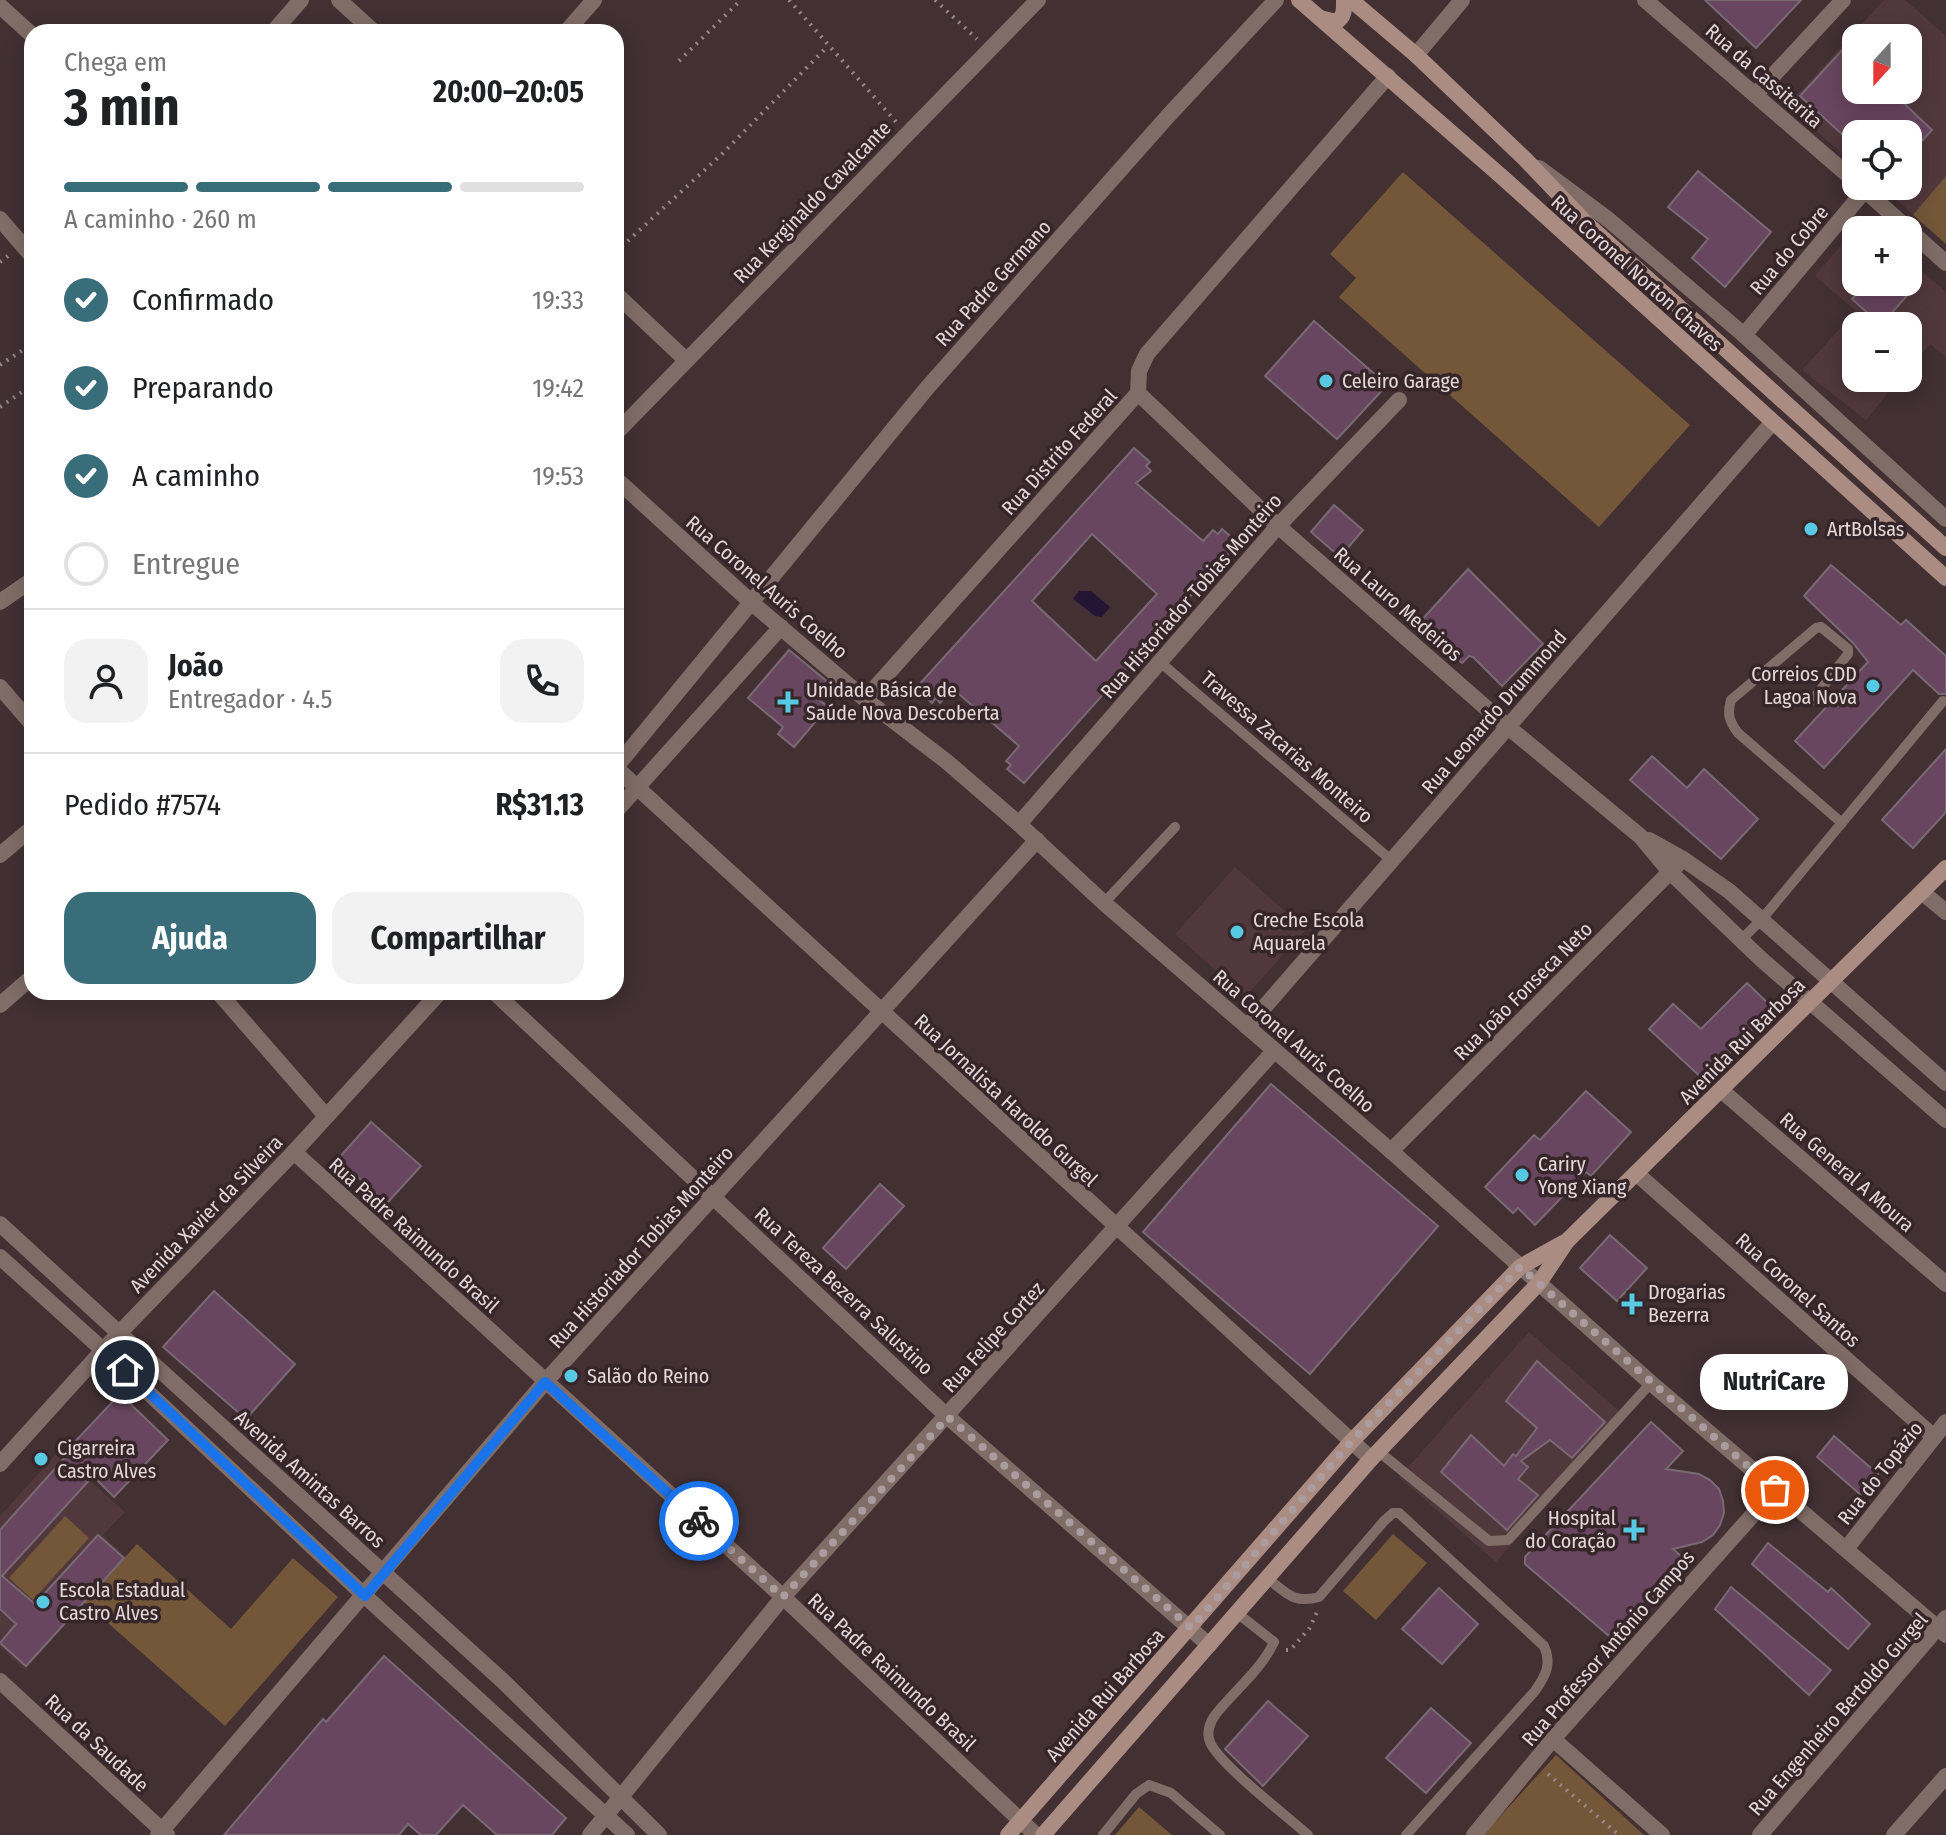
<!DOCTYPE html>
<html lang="pt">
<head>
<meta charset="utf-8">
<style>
  body { margin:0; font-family:"Fira Sans Condensed",sans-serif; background:#f2f2f2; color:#202124; height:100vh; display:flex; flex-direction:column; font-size:30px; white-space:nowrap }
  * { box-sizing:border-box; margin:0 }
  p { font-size:26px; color:#757577 }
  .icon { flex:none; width:44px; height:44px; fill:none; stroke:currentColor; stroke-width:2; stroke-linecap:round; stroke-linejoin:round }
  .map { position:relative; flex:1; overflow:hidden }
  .side { position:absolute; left:24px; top:24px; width:600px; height:976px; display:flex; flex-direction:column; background:#fff; border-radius:24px; box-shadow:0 4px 20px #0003 }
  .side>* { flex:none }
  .needle { width:52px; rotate:201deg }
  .controls { position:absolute; left:1842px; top:24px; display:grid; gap:16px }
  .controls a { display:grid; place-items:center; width:80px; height:80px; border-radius:16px; background:#fff; box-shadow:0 4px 20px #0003; font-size:40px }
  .pin { position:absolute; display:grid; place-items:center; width:68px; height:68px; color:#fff; margin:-34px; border:4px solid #fff; border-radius:50%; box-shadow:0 2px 8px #0007 }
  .courier { position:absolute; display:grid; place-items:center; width:80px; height:80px; margin:-40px; border:6px solid #1a73e8; border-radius:50%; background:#fff; color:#222; box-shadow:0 2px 10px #0007 }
  .bubble { position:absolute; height:56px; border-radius:24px; background:#fff; box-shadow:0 4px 20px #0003; font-size:26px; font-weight:700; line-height:56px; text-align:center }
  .summary em { font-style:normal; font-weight:700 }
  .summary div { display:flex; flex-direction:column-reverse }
  .summary { display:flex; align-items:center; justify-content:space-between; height:136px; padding:0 40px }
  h1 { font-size:52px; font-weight:700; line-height:60px }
  .bar { display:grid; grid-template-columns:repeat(4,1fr); gap:12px 8px; align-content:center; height:96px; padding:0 40px }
  .bar i { height:10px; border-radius:6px; background:#e0e0e0 }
  .bar .active { background:#396d79 }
  .bar p { grid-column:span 4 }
  .line { display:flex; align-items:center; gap:20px; padding:0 40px; border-top:2px solid #e0e0e0 }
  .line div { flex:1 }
  .round { display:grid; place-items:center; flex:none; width:84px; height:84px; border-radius:24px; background:#f2f2f2 }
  ol { padding:0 40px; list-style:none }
  li { display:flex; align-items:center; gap:24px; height:88px }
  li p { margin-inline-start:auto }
  li .icon { padding:8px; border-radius:50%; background:#396d79; color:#fff; stroke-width:4 }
  li:last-child { color:#757577 }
  li i { width:44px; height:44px; border:4px solid #e0e0e0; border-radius:50% }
  .button { display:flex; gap:16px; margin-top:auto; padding:16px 40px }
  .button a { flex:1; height:92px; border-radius:24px; background:#396d79; color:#fff; font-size:32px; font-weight:700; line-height:92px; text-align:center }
  .button a+a { background:#f2f2f2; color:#202124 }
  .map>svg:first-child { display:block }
</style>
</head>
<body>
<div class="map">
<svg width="1946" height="1835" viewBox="0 0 1946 1835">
  <rect width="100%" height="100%" fill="#423033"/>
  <g fill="#51383c" fill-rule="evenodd">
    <path d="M1884,0H1905L1946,36V243L1880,186H1908V134H1856V165L1787,106ZM1856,38H1908V90H1856Z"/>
    <polygon points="1863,220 1875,230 1856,230 1856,282 1908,282 1908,259 1946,292 1946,357 1930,344 1908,370 1908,326 1856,326 1856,378 1901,378 1866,420 1802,370 1856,311 1815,276"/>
    <polygon points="1235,867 1306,930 1245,997 1175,934"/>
    <polygon points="1529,1332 1626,1417 1496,1562 1399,1477"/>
    <polygon points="58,1452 125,1512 103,1535 126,1557 25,1670 0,1647 0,1516"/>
  </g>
  <g fill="#735738">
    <polygon points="1403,172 1690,425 1599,527 1339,297 1356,278 1330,254"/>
    <polygon points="1946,176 1946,244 1913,215"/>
    <polygon points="65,1516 89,1538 33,1600 9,1578"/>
    <polygon points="1393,1534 1427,1563 1376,1620 1343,1591"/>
    <polygon points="137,1544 231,1629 293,1558 338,1597 225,1726 84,1602"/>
    <polygon points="1556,1755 1644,1835 1483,1835"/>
    <polygon points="1139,1807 1172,1835 1115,1835"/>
  </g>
  <polygon fill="#251534" points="1079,591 1091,591 1110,607 1102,617 1095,616 1073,599"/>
  <g fill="#68465f" stroke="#786974" stroke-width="2" fill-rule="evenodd">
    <polygon points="1705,0 1801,0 1756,48"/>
    <polygon points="1845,47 1856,57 1856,90 1890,90 1932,130 1908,156 1908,134 1856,134 1856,147 1800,96"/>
    <polygon points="1698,171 1771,232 1725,287 1692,258 1708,239 1668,207"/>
    <polygon points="1868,282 1919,282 1881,325 1852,299"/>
    <polygon points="1314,321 1387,385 1337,439 1265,376"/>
    <path d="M1134,448L1150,462L1146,466L1151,471L1136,483L1203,541L1213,530L1218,534L1222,529L1238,543L1024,783L1007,769L1011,765L1006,761L1019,746L953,689L940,703L936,698L932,703L916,688ZM1092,534L1157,594L1096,661L1032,601Z"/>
    <polygon points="1334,505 1363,530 1340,557 1311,532"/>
    <polygon points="1831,565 1901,625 1906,620 1946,656 1946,694 1939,694 1913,670 1824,768 1795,741 1868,662 1853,643 1804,596"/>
    <polygon points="1468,569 1543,644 1502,686 1473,657 1469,656 1462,663 1419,623"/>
    <polygon points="789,650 829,683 817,698 828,707 794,747 778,734 783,727 748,698"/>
    <polygon points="1946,749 1946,812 1913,848 1882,820"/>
    <polygon points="1652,756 1687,788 1704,769 1758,819 1721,859 1630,780"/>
    <polygon points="1747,983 1773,1008 1704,1080 1649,1029 1673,1004 1701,1029"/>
    <polygon points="1271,1084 1438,1226 1310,1374 1143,1232"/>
    <polygon points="1586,1091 1631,1132 1591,1176 1586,1172 1535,1225 1518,1208 1513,1213 1485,1187 1534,1135 1540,1140"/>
    <polygon points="371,1122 421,1166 387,1203 338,1159"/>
    <polygon points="880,1184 904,1206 846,1269 823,1248"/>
    <polygon points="1610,1235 1647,1268 1617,1301 1580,1268"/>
    <polygon points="214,1291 295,1364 246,1419 163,1347"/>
    <polygon points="1537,1361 1605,1422 1572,1458 1550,1440 1521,1461 1528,1467 1518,1479 1538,1495 1507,1530 1441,1472 1471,1435 1504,1466 1513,1454 1516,1456 1537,1428 1506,1401"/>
    <polygon points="120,1394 168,1440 114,1497 93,1476 2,1576 35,1604 98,1535 124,1558 26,1666 0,1643 16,1624 0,1609 0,1530 69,1453 66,1451"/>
    <polygon points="1651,1422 1683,1451 1666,1469 1699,1474 1710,1480 1719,1489 1723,1501 1724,1513 1720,1525 1713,1535 1702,1542 1673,1549 1687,1561 1616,1642 1525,1564 1525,1557"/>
    <polygon points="1834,1436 1878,1474 1861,1495 1817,1457"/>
    <polygon points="1768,1543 1828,1592 1831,1588 1870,1624 1848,1649 1752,1564"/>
    <polygon points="1731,1587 1831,1670 1809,1695 1715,1609"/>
    <polygon points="1439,1588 1478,1624 1442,1664 1402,1629"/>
    <polygon points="384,1656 566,1818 552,1835 497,1835 463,1805 436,1835 421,1835 408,1824 399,1835 224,1835 323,1719 326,1722"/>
    <polygon points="1268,1701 1308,1736 1263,1786 1225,1749"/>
    <polygon points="1431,1708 1471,1743 1426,1793 1386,1758"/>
  </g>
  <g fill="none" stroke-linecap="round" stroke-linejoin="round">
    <g stroke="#958688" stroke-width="4" stroke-dasharray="2 6" stroke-linecap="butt">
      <polyline points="789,0 897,123"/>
      <polyline points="935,0 977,39"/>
      <polyline points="679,61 741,0"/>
      <polyline points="616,252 723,153 828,46"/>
      <polyline points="0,262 8,256"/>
      <polyline points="0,365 32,344"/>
      <polyline points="0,407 32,385"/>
      <polyline points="1286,1650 1290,1650 1309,1629 1317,1612"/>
      <polyline points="1548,1774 1619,1835"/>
    </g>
    <g stroke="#816d67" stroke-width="10">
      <polyline points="1160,662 1391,860"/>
      <path d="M1812,701L1848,654V649L1821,627L1816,628L1731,700C1727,714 1729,721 1738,733L1842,823"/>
      <polyline points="1104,903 1175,827"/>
      <polyline points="1741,940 1762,919 1943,701"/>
      <polyline points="1378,1451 1489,1541 1508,1540 1651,1383"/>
      <path d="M1267,1578C1287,1593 1293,1604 1319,1597L1384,1521L1393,1513H1399L1544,1646C1552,1664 1546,1675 1535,1691L1406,1835"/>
      <path d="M1237,1613L1274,1642C1261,1670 1235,1690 1216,1714C1210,1721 1206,1733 1210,1742C1218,1763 1288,1817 1308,1835"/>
      <polyline points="1103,1835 1136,1794 1149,1785 1171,1793 1220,1835"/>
    </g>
    <g stroke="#816d67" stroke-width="16">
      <polyline points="339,0 374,32"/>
      <polyline points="1645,0 1856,182"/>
      <polyline points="0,6 32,35"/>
      <polyline points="273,32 301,0"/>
      <polyline points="566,32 594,0"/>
      <polyline points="1416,55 1462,0"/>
      <polyline points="1755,95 1843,0"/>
      <polyline points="1539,168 1609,220 1744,335 1946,519"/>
      <polyline points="1860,186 1946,263"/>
      <polyline points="0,219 32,256"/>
      <polyline points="616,294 686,360"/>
      <polyline points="1744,335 1865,190"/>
      <polyline points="1138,393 1278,526 1508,727 1640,836 1670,872 1761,959 1946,1120"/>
      <polyline points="0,602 32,580"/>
      <polyline points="0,687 32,724"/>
      <polyline points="865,699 1138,393 1139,371 1147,354 1388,76"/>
      <polyline points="616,768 1371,1459"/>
      <polyline points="1019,824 1278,526 1399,400"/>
      <polyline points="1649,840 1683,859 1729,891 1946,1083"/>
      <polyline points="0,855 32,828"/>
      <polyline points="1922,892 1946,912"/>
      <polyline points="218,992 326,1116"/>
      <polyline points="494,992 948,1417 1209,1645"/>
      <polyline points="0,1005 32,977"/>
      <polyline points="1247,1027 1772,423"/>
      <polyline points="1721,1090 1946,1284"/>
      <polyline points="1391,1151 1683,859"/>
      <polyline points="294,1152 783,1597 1036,1835"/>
      <polyline points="1636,1173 1934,1437"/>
      <polyline points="0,1224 119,1333"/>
      <polyline points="0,1257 103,1350"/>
      <polyline points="1846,1549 1946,1422"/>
      <polyline points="0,1681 167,1835"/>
      <polyline points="1553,1739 1662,1835"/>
      <polyline points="158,1835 545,1382 1037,840"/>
      <polyline points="590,1835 783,1597 1274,1051"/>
      <polyline points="1474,1835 1553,1739 1775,1490"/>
      <polyline points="1760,1835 1946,1618"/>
      <polyline points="1894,1835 1946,1776"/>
    </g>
    <g stroke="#816d67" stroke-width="16">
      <polyline points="616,433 1038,0"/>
      <polyline points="616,479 752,603 865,699 946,761 1019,824 1104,903 1391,1151 1651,1383 1946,1635"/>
      <polyline points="616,767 927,388 1168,116 1276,0"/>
      <polyline points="616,811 781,627"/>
      <polyline points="119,1333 504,1682 659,1835"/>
      <polyline points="103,1350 365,1596 627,1835"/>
      <polyline points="0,1464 103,1350 294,1152 440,992"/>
    </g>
    <g stroke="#ab8c82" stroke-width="16">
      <polyline points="1299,0 1501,176 1946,578"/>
      <polyline points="1351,0 1416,55 1525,159 1586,223 1946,548"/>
      <path d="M1320,18L1336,22C1345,17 1344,9 1344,0"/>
      <polyline points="1008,1835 1351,1442 1520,1267 1563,1243"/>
      <polyline points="1043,1835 1371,1459 1539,1283 1567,1241 1946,868"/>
    </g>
  </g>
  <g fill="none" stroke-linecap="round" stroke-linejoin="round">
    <polyline stroke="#ab9d9f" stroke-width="8" stroke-dasharray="0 14.4" points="699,1521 783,1597 948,1417 1191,1628 1351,1442 1520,1267 1775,1490"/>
    <polyline stroke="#1a73e8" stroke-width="10" points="125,1370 365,1596 545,1382 699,1521"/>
  </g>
  <g fill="#57c9e2" stroke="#372629" stroke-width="3">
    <circle cx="1326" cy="381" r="8"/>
    <circle cx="1811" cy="529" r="8"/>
    <circle cx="1873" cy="686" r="8"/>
    <path d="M784 690h8v8h8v8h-8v8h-8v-8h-8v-8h8z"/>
    <circle cx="1237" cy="932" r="8"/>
    <circle cx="1522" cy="1175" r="8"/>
    <path d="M1628 1292h8v8h8v8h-8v8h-8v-8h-8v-8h8z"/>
    <circle cx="571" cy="1376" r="8"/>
    <circle cx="41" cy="1459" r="8"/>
    <path d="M1630 1518h8v8h8v8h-8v8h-8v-8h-8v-8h8z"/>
    <circle cx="43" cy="1602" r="8"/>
  </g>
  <g text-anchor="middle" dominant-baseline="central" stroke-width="7" stroke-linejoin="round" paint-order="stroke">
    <g font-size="20" fill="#e3d8d9" stroke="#372629">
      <text transform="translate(1764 76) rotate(41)">Rua da Cassiterita</text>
      <text transform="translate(812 202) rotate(-46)">Rua Kerginaldo Cavalcante</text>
      <text transform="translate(1789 250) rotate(-50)">Rua do Cobre</text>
      <text transform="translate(1637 273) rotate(42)">Rua Coronel Norton Chaves</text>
      <text transform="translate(993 283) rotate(-48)">Rua Padre Germano</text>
      <text transform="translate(1059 452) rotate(-48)">Rua Distrito Federal</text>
      <text transform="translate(767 587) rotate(41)">Rua Coronel Auris Coelho</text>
      <text transform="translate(1191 596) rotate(-49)">Rua Historiador Tobias Monteiro</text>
      <text transform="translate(1398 604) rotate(41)">Rua Lauro Medeiros</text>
      <text transform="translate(1494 712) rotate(-49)">Rua Leonardo Drummond</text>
      <text transform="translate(1287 747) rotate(41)">Travessa Zacarias Monteiro</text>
      <text transform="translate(1523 991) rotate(-45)">Rua João Fonseca Neto</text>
      <text transform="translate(1294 1041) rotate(41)">Rua Coronel Auris Coelho</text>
      <text transform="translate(1742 1041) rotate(-45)">Avenida Rui Barbosa</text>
      <text transform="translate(1006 1100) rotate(43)">Rua Jornalista Haroldo Gurgel</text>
      <text transform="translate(1847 1172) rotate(41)">Rua General A Moura</text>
      <text transform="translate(206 1214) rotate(-46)">Avenida Xavier da Silveira</text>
      <text transform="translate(414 1235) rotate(42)">Rua Padre Raimundo Brasil</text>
      <text transform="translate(641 1247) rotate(-48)">Rua Historiador Tobias Monteiro</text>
      <text transform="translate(1798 1290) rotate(42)">Rua Coronel Santos</text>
      <text transform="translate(844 1291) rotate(43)">Rua Tereza Bezerra Salustino</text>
      <text transform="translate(993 1337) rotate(-48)">Rua Felipe Cortez</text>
      <text transform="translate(1880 1473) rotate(-52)">Rua do Topázio</text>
      <text transform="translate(310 1479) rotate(42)">Avenida Amintas Barros</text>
      <text transform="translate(1608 1648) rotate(-49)">Rua Professor Antônio Campos</text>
      <text transform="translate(892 1672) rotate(43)">Rua Padre Raimundo Brasil</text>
      <text transform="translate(1105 1695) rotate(-49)">Avenida Rui Barbosa</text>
      <text transform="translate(1838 1714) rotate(-49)">Rua Engenheiro Bertoldo Gurgel</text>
      <text transform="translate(97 1743) rotate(43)">Rua da Saudade</text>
    </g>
    <g font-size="20" fill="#e3d8d9" stroke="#372629" text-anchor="start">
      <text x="1342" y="381">Celeiro Garage</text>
      <text x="1827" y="529">ArtBolsas</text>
      <text x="1857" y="674" text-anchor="end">Correios CDD<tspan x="1857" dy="23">Lagoa Nova</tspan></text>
      <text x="806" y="690">Unidade Básica de<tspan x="806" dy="23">Saúde Nova Descoberta</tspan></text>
      <text x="1253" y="920">Creche Escola<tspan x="1253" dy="23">Aquarela</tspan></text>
      <text x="1538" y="1164">Cariry<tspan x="1538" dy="23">Yong Xiang</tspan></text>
      <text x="1648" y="1292">Drogarias<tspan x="1648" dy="23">Bezerra</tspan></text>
      <text x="587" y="1376">Salão do Reino</text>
      <text x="57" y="1448">Cigarreira<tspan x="57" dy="23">Castro Alves</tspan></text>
      <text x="1616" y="1518" text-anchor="end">Hospital<tspan x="1616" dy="23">do Coração</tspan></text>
      <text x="59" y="1590">Escola Estadual<tspan x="59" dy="23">Castro Alves</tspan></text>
    </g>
  </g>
</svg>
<div class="controls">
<a><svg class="needle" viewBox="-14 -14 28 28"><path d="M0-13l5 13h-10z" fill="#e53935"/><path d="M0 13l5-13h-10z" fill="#757577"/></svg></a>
<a><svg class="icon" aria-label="locate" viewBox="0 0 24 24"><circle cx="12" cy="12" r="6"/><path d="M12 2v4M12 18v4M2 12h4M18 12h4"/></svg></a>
<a>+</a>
<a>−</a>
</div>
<div class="pin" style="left:1775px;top:1490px;background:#ea580c"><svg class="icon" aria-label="bag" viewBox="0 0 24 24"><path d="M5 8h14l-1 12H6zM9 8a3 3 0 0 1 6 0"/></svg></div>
<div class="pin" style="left:125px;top:1370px;background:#1f2937"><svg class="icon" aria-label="home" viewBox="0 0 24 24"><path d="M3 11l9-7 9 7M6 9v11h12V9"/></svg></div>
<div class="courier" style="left:699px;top:1521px"><svg class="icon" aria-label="bike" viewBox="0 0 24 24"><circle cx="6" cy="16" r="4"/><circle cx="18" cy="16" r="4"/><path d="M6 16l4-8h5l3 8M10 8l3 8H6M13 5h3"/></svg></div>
<div class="bubble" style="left:1700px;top:1354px;width:148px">NutriCare</div>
<section class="side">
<div class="summary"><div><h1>3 min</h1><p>Chega em</p></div><em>20:00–20:05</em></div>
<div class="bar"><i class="active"></i><i class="active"></i><i class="active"></i><i></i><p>A caminho · 260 m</p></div>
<ol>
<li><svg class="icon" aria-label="check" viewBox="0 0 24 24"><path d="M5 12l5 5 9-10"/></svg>Confirmado<p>19:33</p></li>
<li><svg class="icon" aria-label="check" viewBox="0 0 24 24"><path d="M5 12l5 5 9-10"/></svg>Preparando<p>19:42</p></li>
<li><svg class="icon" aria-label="check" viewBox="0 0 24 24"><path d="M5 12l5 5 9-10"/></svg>A caminho<p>19:53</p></li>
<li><i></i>Entregue</li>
</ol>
<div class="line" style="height:144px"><a class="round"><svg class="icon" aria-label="person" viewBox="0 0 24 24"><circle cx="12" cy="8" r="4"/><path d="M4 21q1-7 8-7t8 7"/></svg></a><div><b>João</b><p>Entregador · 4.5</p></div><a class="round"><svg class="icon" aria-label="phone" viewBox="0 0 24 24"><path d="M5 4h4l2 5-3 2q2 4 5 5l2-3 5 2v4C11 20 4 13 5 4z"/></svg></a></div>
<div class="line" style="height:104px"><div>Pedido #7574</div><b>R$31.13</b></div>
<div class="button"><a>Ajuda</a><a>Compartilhar</a></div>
</section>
</div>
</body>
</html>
